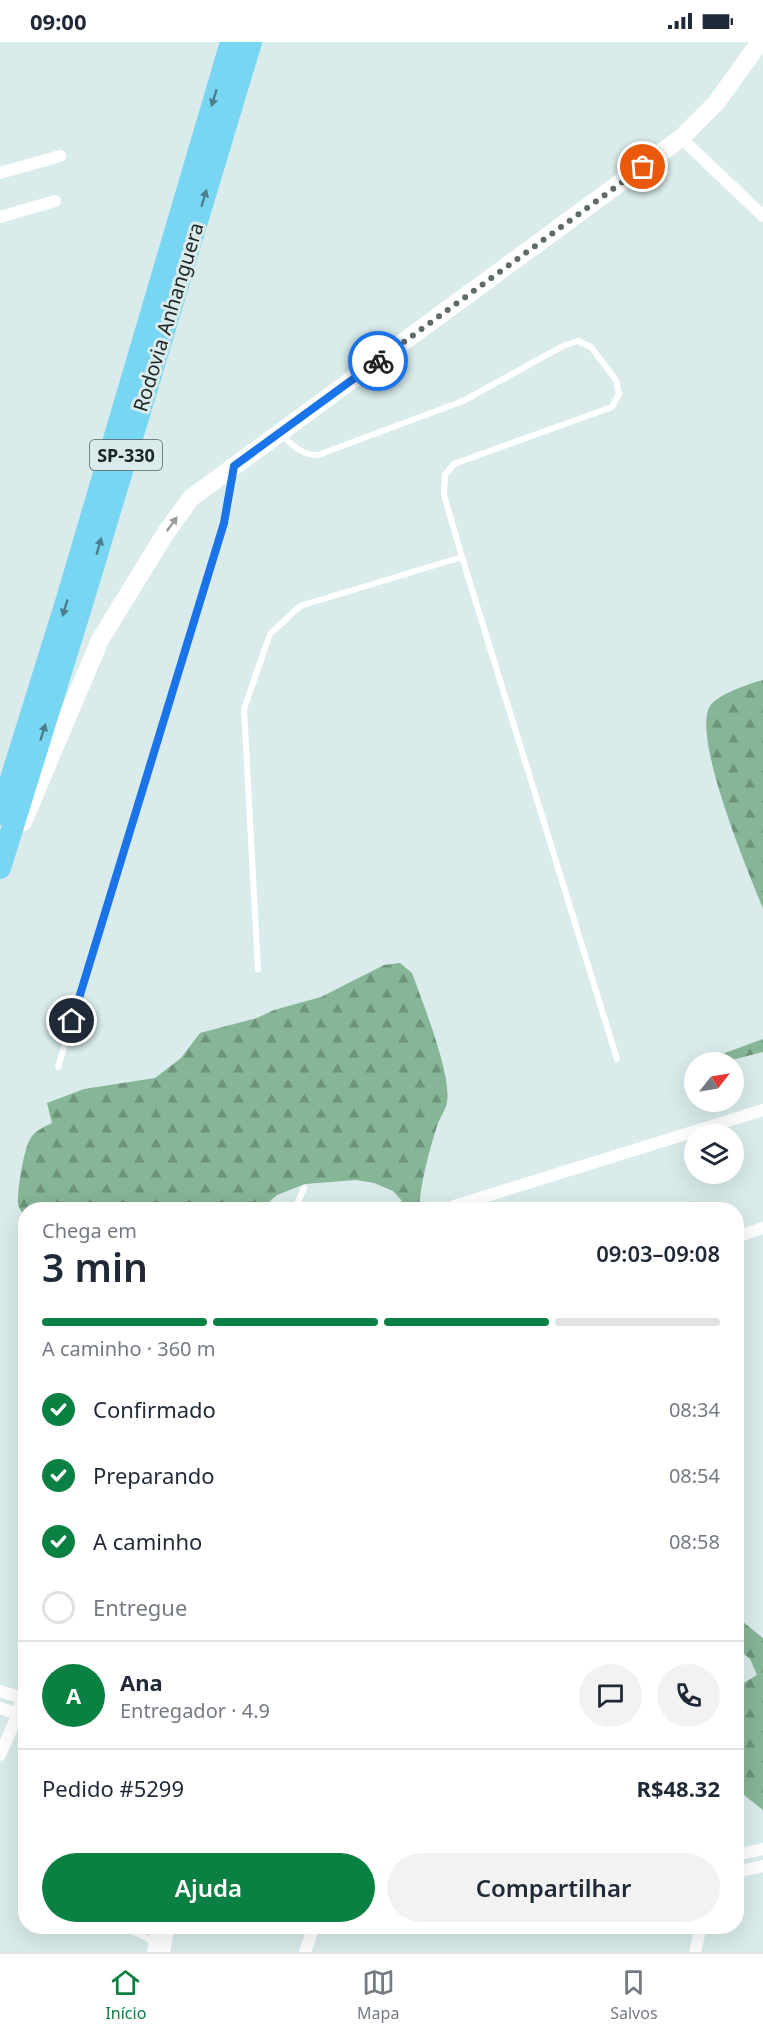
<!DOCTYPE html>
<html lang="pt">
<head>
<meta charset="utf-8">
<style>
  body { margin:0; font-family:"Noto Sans",sans-serif; background:#f2f2f3; color:#1f2937; height:100vh; display:flex; flex-direction:column; font-size:22px; white-space:nowrap }
  * { box-sizing:border-box; margin:0 }
  p { font-size:20px; color:#747a83 }
  .icon { flex:none; width:33px; height:33px; fill:none; stroke:currentColor; stroke-width:2; stroke-linecap:round; stroke-linejoin:round }
  .map { position:relative; flex:1; overflow:hidden }
  .side { position:absolute; left:18px; top:1160px; width:726px; height:732px; display:flex; flex-direction:column; background:#fff; border-radius:24px; box-shadow:0 6px 24px #0002 }
  .side>* { flex:none }
  .needle { width:39px; rotate:59deg }
  .fabs { position:absolute; left:684px; top:1010px; display:grid; gap:12px }
  .fabs a { display:grid; place-items:center; width:60px; height:60px; border-radius:50%; background:#fff; box-shadow:0 6px 24px #0002; font-size:30px }
  .pin { position:absolute; display:grid; place-items:center; width:51px; height:51px; color:#fff; margin:-26px; border:3px solid #fff; border-radius:50%; box-shadow:0 2px 6px #0007 }
  .courier { position:absolute; display:grid; place-items:center; width:60px; height:60px; margin:-30px; border:4px solid #1a73e8; border-radius:50%; background:#fff; color:#222; box-shadow:0 2px 8px #0007 }
  .headline em { font-style:normal; font-weight:600 }
  .headline div { display:flex; flex-direction:column-reverse }
  .headline { display:flex; align-items:center; justify-content:space-between; height:102px; padding:0 24px }
  h1 { font-size:39px; font-weight:600; line-height:45px }
  .bar { display:grid; grid-template-columns:repeat(4,1fr); gap:9px 6px; align-content:center; height:72px; padding:0 24px }
  .bar i { height:8px; border-radius:4px; background:#e0e1e3 }
  .bar .active { background:#0b8043 }
  .bar p { grid-column:span 4 }
  .line { display:flex; align-items:center; gap:15px; padding:0 24px; border-top:2px solid #e0e1e3 }
  .line div { flex:1 }
  .round { display:grid; place-items:center; flex:none; width:63px; height:63px; border-radius:32px; background:#f2f2f3 }
  ol { padding:0 24px; list-style:none }
  li { display:flex; align-items:center; gap:18px; height:66px }
  li p { margin-inline-start:auto }
  li .icon { padding:6px; border-radius:50%; background:#0b8043; color:#fff; stroke-width:4 }
  li:last-child { color:#747a83 }
  li i { width:33px; height:33px; border:3px solid #e0e1e3; border-radius:50% }
  .action { display:flex; gap:12px; margin-top:auto; padding:12px 24px }
  .action a { flex:1; height:69px; border-radius:36px; background:#0b8043; color:#fff; font-size:24px; font-weight:600; line-height:69px; text-align:center }
  .action a+a { background:#f2f2f3; color:#1f2937 }
  .status { display:flex; justify-content:space-between; align-items:center; height:42px; padding:0 30px; background:#fff; direction:ltr }
  .status svg { height:16px; fill:currentColor }
  .tab-bar { display:flex; justify-content:space-around; align-items:center; height:84px; border-top:2px solid #e0e1e3; background:#fff; font-size:16px; color:#747a83 }
  .tab-bar a { display:grid; justify-items:center; gap:3px }
  .tab-bar .active { color:#0b8043 }
  .map>svg:first-child { display:block }
</style>
</head>
<body>
<div class="status"><b>09:00</b><svg viewBox="0 0 49 12"><path d="M0 12V9h3v3zM5 12V6h3v6zM10 12V3h3v9zM15 12V0h3v12zM26 1h20v11H26zM47 4h2v5h-2z"/></svg></div>
<div class="map">
<svg width="763" height="1910" viewBox="0 0 763 1910">
  <defs>
    <pattern id="forest-firs" width="22" height="20" patternUnits="userSpaceOnUse" patternTransform="scale(1.5)"><rect width="22" height="20" fill="#86b597"/><path d="M5 1l3.5 6h-7zM16 11l3.5 6h-7z" fill="#6d937b"/></pattern>
  </defs>
  <rect width="100%" height="100%" fill="#d9ebeb"/>
  <g fill="url(#forest-firs)">
    <path d="M763,638V866C749,832 691,694 710,664C717,653 750,641 763,638Z"/>
    <path d="M400,921L412,931C422,959 452,1033 447,1060C446,1067 441,1074 438,1081C429,1109 421,1138 419,1167H404L401,1158L393,1149L374,1141L356,1138L305,1142L277,1153L261,1167H232L226,1160L213,1167H26L25,1174C22,1170 19,1167 18,1162C17,1150 24,1103 32,1094C37,1088 46,1084 52,1081L47,1061L84,1047L155,1036L181,1016L200,991L257,976L274,968L321,955L384,923Z"/>
    <polygon points="763,997 763,1010 724,1020 700,1020"/>
    <polygon points="737,1575 763,1596 763,1768 744,1753 737,1750 737,1641 742,1642 757,1633 750,1617 737,1606"/>
  </g>
  <g fill="none" stroke-linecap="round" stroke-linejoin="round">
    <g stroke="#fff" stroke-width="6">
      <path d="M280,392C293,403 301,413 318,413L463,359L563,304L578,299L591,305L616,338L619,352L612,365L454,422L445,433L444,453L462,515"/>
      <polyline points="258,927 244,667 270,592 300,564 462,515 617,1017"/>
      <polyline points="58,1025 224,481 233,430"/>
      <polyline points="295,1167 304,1146"/>
      <polyline points="121,1884 147,1896 155,1902"/>
    </g>
    <g stroke="#fff" stroke-width="12">
      <polyline points="681,96 763,174"/>
      <polyline points="0,131 60,114"/>
      <polyline points="0,175 55,159"/>
      <polyline points="454,1164 763,1068"/>
      <polyline points="736,1195 763,1186"/>
      <polyline points="0,1649 26,1657"/>
      <polyline points="0,1666 18,1672 25,1673"/>
      <polyline points="0,1713 18,1672 22,1656"/>
      <polyline points="736,1813 763,1807"/>
      <polyline points="736,1830 763,1824"/>
      <polyline points="153,1910 158,1884"/>
      <polyline points="164,1910 169,1884"/>
      <polyline points="305,1910 314,1884"/>
      <polyline points="695,1910 701,1884"/>
    </g>
    <polyline stroke="#fff" stroke-width="18" points="23,780 100,598 165,492 191,456 681,96 716,61 760,0"/>
    <g stroke="#79d6f3" stroke-width="22">
      <polyline points="0,772 67,557 231,0"/>
      <polyline points="0,826 82,562 251,0"/>
    </g>
  </g>
  <defs><path id="oneway-solid" d="M-6-.8H1V-3.2L6.5 0L1 3.2V.8H-6Z" transform="scale(1.5)"/></defs>
  <g fill="#4c7e8c">
    <use href="#oneway-solid" transform="translate(214 56) rotate(107)"/>
    <use href="#oneway-solid" transform="translate(204 156) rotate(-73)"/>
    <use href="#oneway-solid" transform="translate(99 504) rotate(-74)"/>
    <use href="#oneway-solid" transform="translate(65 566) rotate(107)"/>
    <use href="#oneway-solid" transform="translate(43 690) rotate(-73)"/>
  </g>
  <use fill="#9a9d9d" href="#oneway-solid" transform="translate(172 482) rotate(-54)"/>
  <g fill="none" stroke-linecap="round" stroke-linejoin="round">
    <polyline stroke="#5f6a6a" stroke-width="6" stroke-dasharray="0 10.8" points="378,319 643,125"/>
    <polyline stroke="#1a73e8" stroke-width="8" points="72,979 224,481 234,424 378,319"/>
  </g>
  <g text-anchor="middle" dominant-baseline="central" stroke-width="6" stroke-linejoin="round" paint-order="stroke">
    <rect fill="#d9ebeb" stroke="#566060" stroke-width="1.5" x="90" y="398" width="72" height="30" rx="4.5"/>
    <g font-size="18" font-weight="bold" fill="#1e2525">
      <text x="126" y="413">SP-330</text>
    </g>
    <g font-size="20" fill="#1e2525" stroke="#d9ebeb">
      <text transform="translate(168 275) rotate(-73)">Rodovia Anhanguera</text>
    </g>
  </g>
</svg>
<div class="fabs">
<a><svg class="needle" viewBox="-14 -14 28 28"><path d="M0-13l5 13h-10z" fill="#e53935"/><path d="M0 13l5-13h-10z" fill="#747a83"/></svg></a>
<a><svg class="icon" aria-label="layers" viewBox="0 0 24 24"><path d="M12 4l9 5-9 5-9-5zM3 14l9 5 9-5"/></svg></a>
</div>
<div class="pin" style="left:643px;top:125px;background:#ea580c"><svg class="icon" aria-label="bag" viewBox="0 0 24 24"><path d="M5 8h14l-1 12H6zM9 8a3 3 0 0 1 6 0"/></svg></div>
<div class="pin" style="left:72px;top:979px;background:#1f2937"><svg class="icon" aria-label="home" viewBox="0 0 24 24"><path d="M3 11l9-7 9 7M6 9v11h12V9"/></svg></div>
<div class="courier" style="left:378px;top:319px"><svg class="icon" aria-label="bike" viewBox="0 0 24 24"><circle cx="6" cy="16" r="4"/><circle cx="18" cy="16" r="4"/><path d="M6 16l4-8h5l3 8M10 8l3 8H6M13 5h3"/></svg></div>
<section class="side">
<div class="headline"><div><h1>3 min</h1><p>Chega em</p></div><em>09:03–09:08</em></div>
<div class="bar"><i class="active"></i><i class="active"></i><i class="active"></i><i></i><p>A caminho · 360 m</p></div>
<ol>
<li><svg class="icon" aria-label="check" viewBox="0 0 24 24"><path d="M5 12l5 5 9-10"/></svg>Confirmado<p>08:34</p></li>
<li><svg class="icon" aria-label="check" viewBox="0 0 24 24"><path d="M5 12l5 5 9-10"/></svg>Preparando<p>08:54</p></li>
<li><svg class="icon" aria-label="check" viewBox="0 0 24 24"><path d="M5 12l5 5 9-10"/></svg>A caminho<p>08:58</p></li>
<li><i></i>Entregue</li>
</ol>
<div class="line" style="height:108px"><b class="round" style="background:#0b8043;color:#fff">A</b><div><b>Ana</b><p>Entregador · 4.9</p></div><a class="round"><svg class="icon" aria-label="chat" viewBox="0 0 24 24"><path d="M4 5h16v11H9l-5 4z"/></svg></a><a class="round"><svg class="icon" aria-label="phone" viewBox="0 0 24 24"><path d="M5 4h4l2 5-3 2q2 4 5 5l2-3 5 2v4C11 20 4 13 5 4z"/></svg></a></div>
<div class="line" style="height:78px"><div>Pedido #5299</div><b>R$48.32</b></div>
<div class="action"><a>Ajuda</a><a>Compartilhar</a></div>
</section>
</div>
<nav class="tab-bar">
<a class="active"><svg class="icon" aria-label="home" viewBox="0 0 24 24"><path d="M3 11l9-7 9 7M6 9v11h12V9"/></svg>Início</a>
<a><svg class="icon" aria-label="map" viewBox="0 0 24 24"><path d="M3 6l6-2 6 2 6-2v14l-6 2-6-2-6 2zM9 4v14M15 6v14"/></svg>Mapa</a>
<a><svg class="icon" aria-label="saved" viewBox="0 0 24 24"><path d="M7 4h10v16l-5-4-5 4z"/></svg>Salvos</a>
</nav>
</body>
</html>
